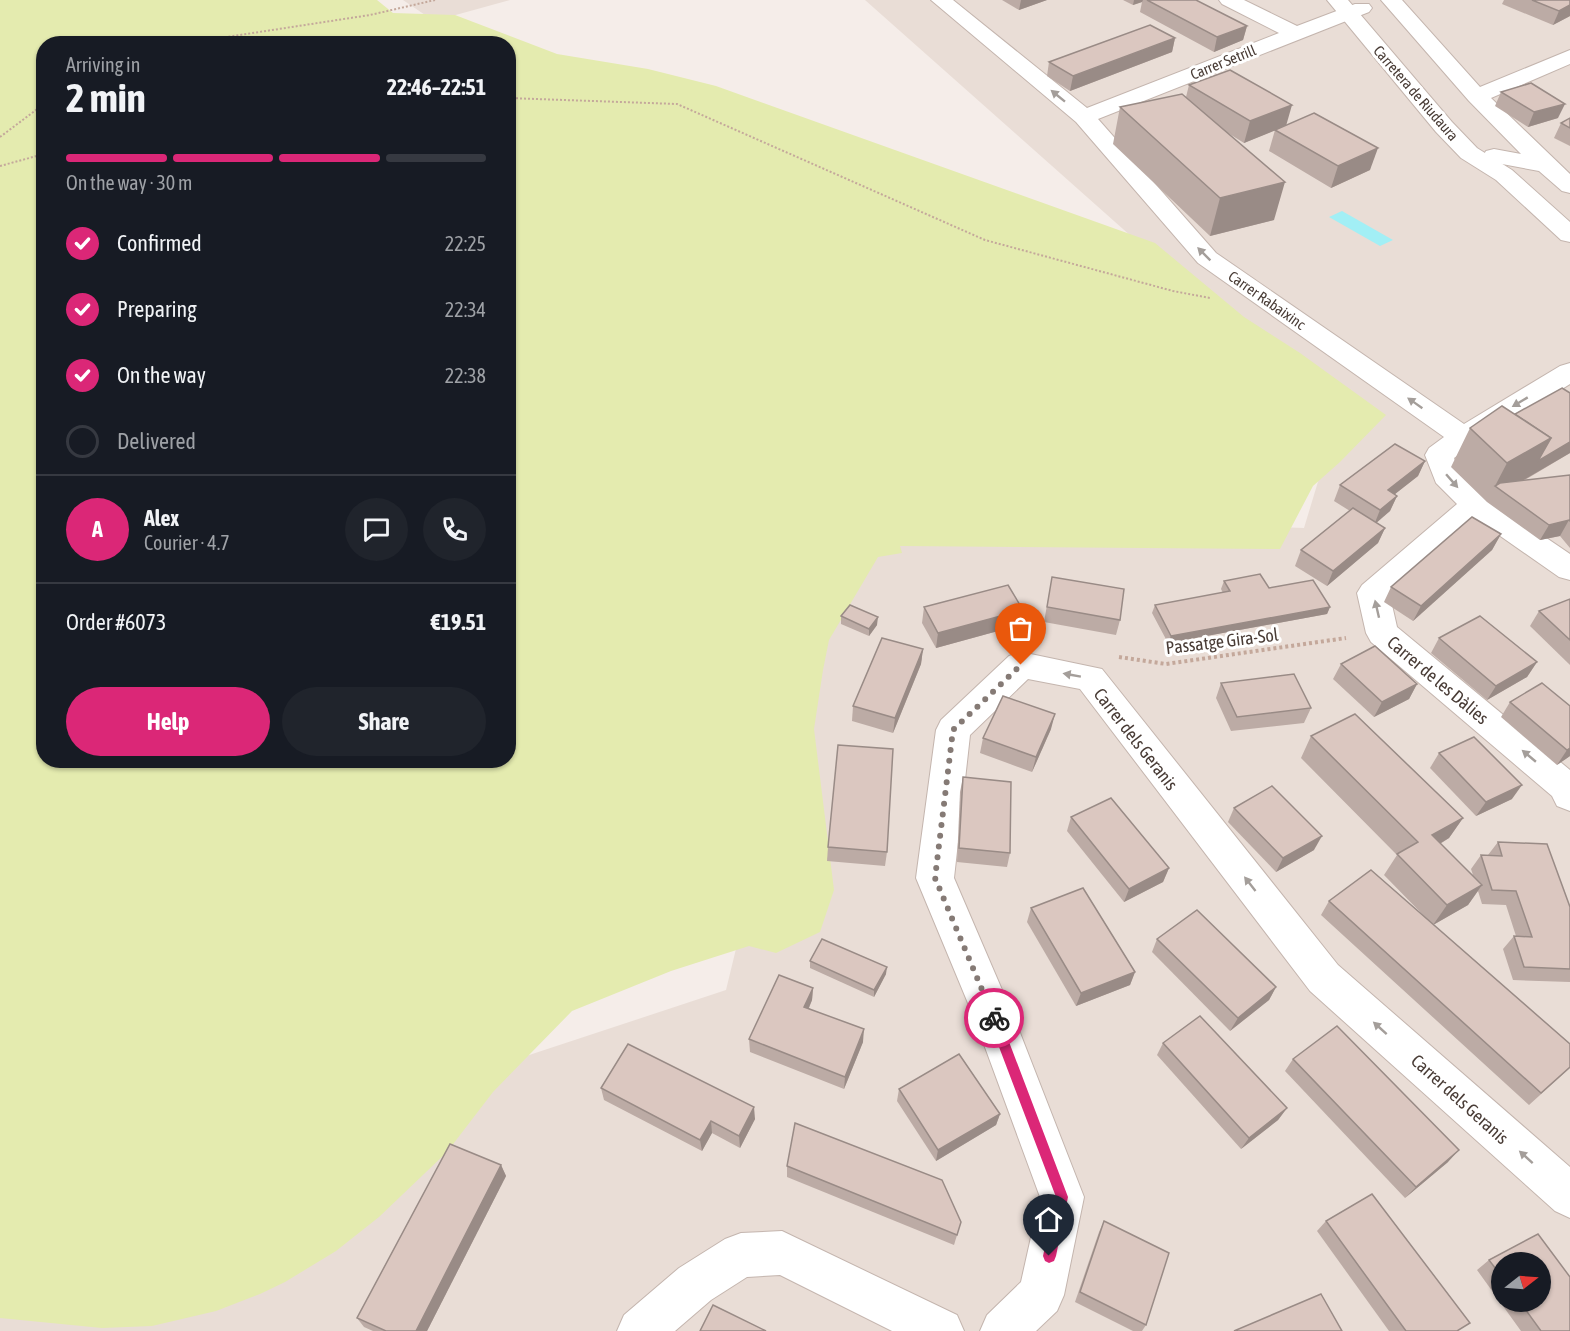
<!DOCTYPE html>
<html lang="en">
<head>
<meta charset="utf-8">
<style>
  body { margin:0; font-family:"Asap Condensed",sans-serif; background:#20242c; color:#f1f3f6; height:100vh; display:flex; flex-direction:column; font-size:22px; white-space:nowrap }
  * { box-sizing:border-box; margin:0 }
  p { font-size:20px; color:#9ea1a6 }
  .icon { flex:none; width:33px; height:33px; fill:none; stroke:currentColor; stroke-width:2; stroke-linecap:round; stroke-linejoin:round }
  .map { position:relative; flex:1; overflow:hidden }
  .details { position:absolute; left:36px; top:36px; width:480px; height:732px; display:flex; flex-direction:column; background:#171b24; border-radius:24px; box-shadow:0 2px 4px #0004 }
  .details>* { flex:none }
  .needle { width:39px; rotate:73deg }
  .fabs { position:absolute; left:1491px; top:1252px; display:grid; gap:12px }
  .fabs a { display:grid; place-items:center; width:60px; height:60px; border-radius:50%; background:#171b24; box-shadow:0 2px 4px #0004; font-size:30px }
  .pin { position:absolute; display:grid; place-items:center; width:51px; height:51px; color:#fff; margin:-62px -26px; border-radius:50% 50% 50% 0; rotate:-45deg; box-shadow:0 0 6px #0007 }
  .pin .icon { rotate:45deg }
  .courier { position:absolute; display:grid; place-items:center; width:60px; height:60px; margin:-30px; border:4px solid #db2777; border-radius:50%; background:#fff; color:#222; box-shadow:0 2px 8px #0007 }
  .head em { font-style:normal; font-weight:700 }
  .head div { display:flex; flex-direction:column-reverse }
  .head { display:flex; align-items:center; justify-content:space-between; height:102px; padding:0 30px }
  h1 { font-size:39px; font-weight:700; line-height:45px }
  .bar { display:grid; grid-template-columns:repeat(4,1fr); gap:9px 6px; align-content:center; height:72px; padding:0 30px }
  .bar i { height:8px; border-radius:4px; background:#363941 }
  .bar .active { background:#db2777 }
  .bar p { grid-column:span 4 }
  .line { display:flex; align-items:center; gap:15px; padding:0 30px; border-top:2px solid #363941 }
  .line div { flex:1 }
  .round { display:grid; place-items:center; flex:none; width:63px; height:63px; border-radius:32px; background:#20242c }
  ol { padding:0 30px; list-style:none }
  li { display:flex; align-items:center; gap:18px; height:66px }
  li p { margin-inline-start:auto }
  li .icon { padding:6px; border-radius:50%; background:#db2777; color:#fff; stroke-width:4 }
  li:last-child { color:#9ea1a6 }
  li i { width:33px; height:33px; border:3px solid #363941; border-radius:50% }
  .cta { display:flex; gap:12px; margin-top:auto; padding:12px 30px }
  .cta a { flex:1; height:69px; border-radius:36px; background:#db2777; color:#fff; font-size:24px; font-weight:700; line-height:69px; text-align:center }
  .cta a+a { background:#20242c; color:#f1f3f6 }
  .map>svg:first-child { display:block }
</style>
</head>
<body>
<div class="map">
<svg width="1570" height="1331" viewBox="0 0 1570 1331">
  <rect width="100%" height="100%" fill="#f5ede9"/>
  <g fill="#e9ddd6" fill-rule="evenodd">
    <polygon points="403,0 510,0 434,21"/>
    <path d="M865,0H1570V1331H0V1230L726,990L842,512L1304,528L1337,419ZM1502,1263H1540V1302H1502Z"/>
  </g>
  <path fill="#e4ebaf" fill-rule="evenodd" d="M0,0H377L393,13L455,15L557,54L648,69L716,86L1155,243L1244,317L1300,353L1386,415L1340,462L1313,486L1280,549L900,546L902,553L878,557L829,640L823,670L814,729L834,890L820,932L776,953L749,946L671,971L572,1011L493,1092L447,1152L379,1217L336,1251L285,1282L260,1294L216,1311L152,1326L102,1328L0,1318ZM44,44H508V760H44Z"/>
  <polygon fill="#a2eff5" points="1342,211 1393,240 1380,246 1329,217"/>
  <g fill="none" stroke-linecap="round" stroke-linejoin="round">
    <defs>
      <g id="minor">
        <polygon points="931,0 953,0 1087,108 1279,33 1222,4 1219,0 1244,0 1297,26 1355,4 1369,4 1372,8 1369,12 1098,119 1216,253 1464,424 1560,366 1570,363 1570,384 1473,444 1454,458 1459,472 1486,497 1570,554 1570,580 1559,577 1476,519 1390,596 1397,627 1570,770 1570,811 1557,806 1552,796 1371,642 1366,633 1357,593 1362,585 1457,504 1436,483 1425,455 1429,448 1444,437 1198,263 1076,122"/>
        <polygon points="1381,0 1402,0 1480,87 1570,50 1570,64 1491,98 1570,174 1570,193 1562,191 1539,171 1486,161 1483,156 1486,151 1494,149 1521,154 1469,101"/>
        <polygon points="1021,652 1102,669 1338,965 1570,1167 1570,1218 1555,1211 1310,991 1080,689 1028,679 970,735 954,878 1015,1020 1084,1197 1064,1295 1057,1311 1036,1331 980,1331 987,1315 1021,1282 1040,1197 975,1020 916,878 936,730 941,720 1009,656"/>
        <polygon points="782,1231 957,1315 964,1331 892,1331 780,1275 747,1277 711,1300 675,1331 617,1331 624,1315 679,1268 725,1239 741,1233"/>
      </g>
      <polygon id="tertiary" points="1327,0 1348,0 1452,122 1477,148 1512,170 1570,222 1570,242 1561,240 1496,180 1461,158 1436,132"/>
    </defs>
    <use href="#minor" stroke="#c4b5ae" stroke-width="2"/>
    <use href="#tertiary" stroke="#c4b5ae" stroke-width="2"/>
    <g stroke="#c4a89b" stroke-width="2" stroke-dasharray="2 2" stroke-linecap="butt">
      <polyline points="181,44 370,15 435,0"/>
      <polyline points="508,98 677,104 985,240 1173,291 1210,298"/>
      <polyline points="0,137 44,104"/>
      <polyline points="0,166 44,154"/>
    </g>
    <polyline stroke="#c4a89b" stroke-width="4" stroke-dasharray="3 3" stroke-linecap="butt" points="1119,657 1166,664 1346,638"/>
    <use href="#minor" fill="#fff" fill-rule="evenodd"/>
    <use href="#tertiary" fill="#fff" fill-rule="evenodd"/>
  </g>
  <g fill="#bcaba5" fill-rule="evenodd">
    <polygon points="1002,0 1047,0 1019,10"/>
    <polygon points="1123,0 1196,0 1247,26 1243,40 1214,52 1140,12 1142,2 1133,5"/>
    <polygon points="1504,0 1570,0 1570,16 1553,25 1502,4"/>
    <polygon points="1175,38 1172,52 1070,91 1047,76 1049,62"/>
    <polygon points="1189,85 1286,125 1370,170 1331,188 1269,151 1275,130 1244,143 1228,133 1274,220 1210,236 1113,144 1120,107 1186,97"/>
    <polygon points="1501,92 1558,118 1528,127 1495,106"/>
    <polygon points="1570,118 1570,146 1554,138 1561,123"/>
    <polygon points="1570,393 1570,453 1523,481 1570,475 1570,548 1560,536 1540,540 1487,502 1451,467 1470,428 1515,414"/>
    <polygon points="1425,461 1418,476 1395,494 1397,496 1390,511 1376,522 1385,528 1378,543 1327,586 1295,566 1301,550 1350,511 1334,501 1340,485"/>
    <polygon points="1501,534 1492,550 1413,621 1384,602 1391,587"/>
    <polygon points="1052,577 1120,620 1116,635 1044,622"/>
    <polygon points="1224,581 1269,588 1330,607 1327,614 1168,643 1152,613 1155,605 1223,593 1221,589"/>
    <polygon points="1570,599 1570,665 1530,626 1539,611"/>
    <polygon points="924,607 1023,610 1020,625 936,648 922,623"/>
    <polygon points="841,616 877,625 869,636 841,624"/>
    <polygon points="1439,638 1537,662 1527,677 1487,700 1431,653"/>
    <polygon points="923,649 921,664 893,733 852,721 853,706"/>
    <polygon points="1341,664 1417,684 1409,699 1374,717 1333,679"/>
    <polygon points="1221,683 1311,708 1304,723 1231,731 1216,698"/>
    <polygon points="1542,683 1570,756 1557,765 1501,717 1510,702"/>
    <polygon points="1051,729 1032,772 980,753 983,738"/>
    <polygon points="1311,736 1463,818 1449,838 1440,844 1473,875 1471,869 1481,855 1488,855 1498,842 1570,907 1570,982 1513,980 1503,949 1514,936 1516,936 1506,905 1482,904 1478,891 1468,905 1433,925 1570,1044 1570,1068 1529,1105 1321,915 1329,901 1428,920 1384,875 1397,855 1301,758"/>
    <polygon points="1439,753 1512,799 1476,816 1430,768"/>
    <polygon points="963,777 1010,853 1007,867 957,862 960,792"/>
    <polygon points="1234,808 1314,850 1276,872 1228,822"/>
    <polygon points="1071,817 1169,868 1163,882 1124,902 1067,831"/>
    <polygon points="828,847 887,852 885,866 827,861"/>
    <polygon points="1031,908 1135,972 1130,985 1076,1006 1027,922"/>
    <polygon points="1157,939 1276,987 1269,1000 1230,1031 1152,952"/>
    <polygon points="810,961 886,974 874,997 810,968"/>
    <polygon points="813,988 812,1000 809,1008 863,1042 844,1089 750,1052 749,1039"/>
    <polygon points="1163,1043 1287,1108 1278,1120 1241,1149 1157,1055"/>
    <polygon points="1293,1059 1448,1162 1405,1198 1285,1071"/>
    <polygon points="601,1088 755,1119 740,1148 712,1133 702,1151 604,1100"/>
    <polygon points="899,1089 1000,1114 996,1125 936,1161 897,1101"/>
    <polygon points="501,1165 506,1176 427,1331 373,1331 364,1327 357,1318"/>
    <polygon points="787,1166 961,1222 954,1245 787,1177"/>
    <polygon points="1104,1221 1146,1325 1142,1331 1133,1331 1075,1302 1099,1232"/>
    <polygon points="1326,1221 1457,1331 1389,1331 1317,1231"/>
    <path d="M1538,1234L1570,1277V1331H1521L1477,1270L1489,1260ZM1502,1263H1540V1302H1502Z"/>
  </g>
  <g fill="#998b86">
    <polygon points="1021,0 1047,0 1019,10"/>
    <polygon points="1134,0 1143,0 1142,2 1133,5"/>
    <polygon points="1570,5 1570,16 1553,25 1559,11"/>
    <polygon points="1247,26 1243,40 1214,52 1217,37"/>
    <polygon points="1175,38 1172,52 1070,91 1073,76"/>
    <polygon points="1565,104 1558,118 1528,127 1534,112"/>
    <polygon points="1292,105 1286,126 1244,143 1250,121"/>
    <polygon points="1378,148 1370,170 1331,188 1338,166"/>
    <polygon points="1285,182 1274,220 1210,236 1220,198"/>
    <polygon points="1551,438 1570,442 1570,453 1503,492 1495,486 1507,463"/>
    <polygon points="1425,461 1418,476 1381,505 1388,490"/>
    <polygon points="1397,496 1390,511 1374,525 1380,510"/>
    <polygon points="1569,520 1560,536 1540,540 1549,525"/>
    <polygon points="1385,528 1378,543 1327,586 1333,571"/>
    <polygon points="1501,534 1492,550 1413,621 1421,606"/>
    <polygon points="1330,607 1327,614 1168,643 1171,636"/>
    <polygon points="1023,610 1020,625 936,648 938,633"/>
    <polygon points="878,617 877,625 869,636 869,629"/>
    <polygon points="923,649 921,664 893,733 895,718"/>
    <polygon points="1537,662 1527,677 1487,700 1496,686"/>
    <polygon points="1417,684 1409,699 1374,717 1382,702"/>
    <polygon points="1055,714 1051,729 1032,772 1036,757"/>
    <polygon points="1570,748 1570,756 1557,765 1567,750"/>
    <polygon points="1522,785 1512,799 1476,816 1486,802"/>
    <polygon points="1463,818 1449,838 1419,856 1432,835"/>
    <polygon points="1322,836 1314,850 1276,872 1283,858"/>
    <polygon points="1169,868 1163,882 1124,902 1129,889"/>
    <polygon points="1482,885 1468,905 1433,925 1447,905"/>
    <polygon points="887,967 886,974 874,997 874,990"/>
    <polygon points="1135,972 1130,985 1076,1006 1081,993"/>
    <polygon points="1276,987 1269,1000 1230,1031 1238,1018"/>
    <polygon points="813,988 812,1000 804,1019 804,1007"/>
    <polygon points="864,1029 863,1042 844,1089 845,1077"/>
    <polygon points="754,1107 755,1119 740,1148 739,1136"/>
    <polygon points="1287,1108 1278,1120 1241,1149 1249,1138"/>
    <polygon points="1000,1114 996,1125 936,1161 938,1150"/>
    <polygon points="711,1121 712,1133 702,1151 700,1140"/>
    <polygon points="1459,1150 1448,1162 1405,1198 1416,1187"/>
    <polygon points="501,1165 506,1176 427,1331 416,1331"/>
  </g>
  <g fill="#dbc7c0" stroke="#998b86" stroke-width="1.5">
    <polygon points="1147,0 1196,0 1247,26 1217,37"/>
    <polygon points="1532,0 1570,0 1570,5 1559,11"/>
    <polygon points="1150,25 1175,38 1073,76 1049,62"/>
    <polygon points="1230,70 1292,105 1250,121 1189,85"/>
    <polygon points="1531,83 1565,104 1534,112 1501,92"/>
    <polygon points="1182,94 1285,182 1220,198 1120,107"/>
    <polygon points="1314,113 1378,148 1338,166 1275,130"/>
    <polygon points="1570,118 1570,128 1561,123"/>
    <polygon points="1562,388 1570,393 1570,442 1538,461 1551,438 1515,414"/>
    <polygon points="1502,406 1551,438 1507,463 1470,428"/>
    <polygon points="1395,444 1425,461 1388,490 1397,496 1380,510 1340,485"/>
    <polygon points="1570,475 1570,521 1569,520 1549,525 1495,486 1500,483"/>
    <polygon points="1353,508 1385,528 1333,571 1301,550"/>
    <polygon points="1472,517 1501,534 1421,606 1391,587"/>
    <polygon points="1260,574 1269,588 1313,580 1330,607 1171,636 1155,605 1230,591 1224,581"/>
    <polygon points="1052,577 1124,589 1120,620 1047,607"/>
    <polygon points="1008,585 1023,610 938,633 924,607"/>
    <polygon points="1570,599 1570,640 1539,611"/>
    <polygon points="850,605 878,617 869,629 841,616"/>
    <polygon points="1480,616 1537,662 1496,686 1439,638"/>
    <polygon points="882,638 923,649 895,718 853,706"/>
    <polygon points="1375,646 1417,684 1382,702 1341,664"/>
    <polygon points="1294,674 1311,708 1237,717 1221,683"/>
    <polygon points="1542,683 1570,706 1570,748 1567,750 1510,702"/>
    <polygon points="1003,696 1055,714 1036,757 983,738"/>
    <polygon points="1355,714 1463,818 1432,835 1482,885 1447,905 1397,854 1418,842 1311,736"/>
    <polygon points="1474,737 1522,785 1486,802 1439,753"/>
    <polygon points="838,745 893,749 887,852 828,847"/>
    <polygon points="963,777 1011,782 1010,853 959,848"/>
    <polygon points="1272,786 1322,836 1283,858 1234,808"/>
    <polygon points="1111,798 1169,868 1129,889 1071,817"/>
    <polygon points="1498,842 1547,844 1570,907 1570,969 1524,967 1514,936 1532,937 1516,891 1492,890 1481,855 1502,856"/>
    <polygon points="1371,870 1570,1044 1570,1067 1541,1093 1329,901"/>
    <polygon points="1083,888 1135,972 1081,993 1031,908"/>
    <polygon points="1197,910 1276,987 1238,1018 1157,939"/>
    <polygon points="822,939 887,967 874,990 810,961"/>
    <polygon points="779,975 813,988 804,1007 864,1029 845,1077 749,1039"/>
    <polygon points="1200,1016 1287,1108 1249,1138 1163,1043"/>
    <polygon points="1337,1026 1459,1150 1416,1187 1293,1059"/>
    <polygon points="628,1044 754,1107 739,1136 711,1121 700,1140 601,1088"/>
    <polygon points="959,1054 1000,1114 938,1150 899,1089"/>
    <polygon points="795,1123 942,1180 961,1222 957,1235 787,1166"/>
    <polygon points="450,1144 501,1165 416,1331 386,1331 357,1318"/>
    <polygon points="1372,1194 1470,1323 1457,1331 1406,1331 1326,1221"/>
    <polygon points="1104,1221 1169,1253 1146,1325 1080,1292"/>
    <polygon points="1538,1234 1570,1277 1570,1331 1541,1331 1520,1302 1540,1302 1540,1263 1502,1263 1502,1277 1489,1260"/>
    <polygon points="1321,1294 1342,1331 1234,1331"/>
    <polygon points="713,1305 766,1331 700,1331"/>
  </g>
  <defs><path id="oneway-solid" d="M-6-.8H1V-3.2L6.5 0L1 3.2V.8H-6Z" transform="scale(1.5)"/></defs>
  <g fill="#a49e9a">
    <use href="#oneway-solid" transform="translate(1058 96) rotate(-141)"/>
    <use href="#oneway-solid" transform="translate(1204 254) rotate(-135)"/>
    <use href="#oneway-solid" transform="translate(1520 402) rotate(149)"/>
    <use href="#oneway-solid" transform="translate(1415 403) rotate(-145)"/>
    <use href="#oneway-solid" transform="translate(1452 481) rotate(49)"/>
    <use href="#oneway-solid" transform="translate(1377 609) rotate(-103)"/>
    <use href="#oneway-solid" transform="translate(1072 675) rotate(-170)"/>
    <use href="#oneway-solid" transform="translate(1529 756) rotate(-140)"/>
    <use href="#oneway-solid" transform="translate(1250 884) rotate(-128)"/>
    <use href="#oneway-solid" transform="translate(1380 1028) rotate(-138)"/>
    <use href="#oneway-solid" transform="translate(1526 1157) rotate(-138)"/>
  </g>
  <polygon fill="#db2777" points="994,1012 1000,1018 1068,1197 1056,1256 1054,1261 1049,1263 1045,1261 1043,1256 1056,1197 988,1018"/>
  <g fill="none" stroke-linecap="round" stroke-linejoin="round">
    <polyline stroke="#857a75" stroke-width="6" stroke-dasharray="0 10.8" points="994,1018 935,878 953,730 1021,665"/>
  </g>
  <g text-anchor="middle" dominant-baseline="central" stroke-width="6" stroke-linejoin="round" paint-order="stroke">
    <g font-size="15" fill="#493c36" stroke="#fff">
      <text transform="translate(1223 62) rotate(-22)">Carrer Setrill</text>
      <text transform="translate(1416 93) rotate(49)">Carretera de Riudaura</text>
      <text transform="translate(1267 300) rotate(35)">Carrer Rabaixinc</text>
    </g>
    <g font-size="18" fill="#493c36" stroke="#fff">
      <text transform="translate(1222 641) rotate(-7)">Passatge Gira-Sol</text>
      <text transform="translate(1438 680) rotate(40)">Carrer de les Dàlies</text>
      <text transform="translate(1136 739) rotate(52)">Carrer dels Geranis</text>
      <text transform="translate(1460 1099) rotate(42)">Carrer dels Geranis</text>
    </g>
  </g>
</svg>
<div class="fabs">
<a><svg class="needle" viewBox="-14 -14 28 28"><path d="M0-13l5 13h-10z" fill="#e53935"/><path d="M0 13l5-13h-10z" fill="#9ea1a6"/></svg></a>
</div>
<div class="pin" style="left:1021px;top:665px;background:#ea580c"><svg class="icon" aria-label="bag" viewBox="0 0 24 24"><path d="M5 8h14l-1 12H6zM9 8a3 3 0 0 1 6 0"/></svg></div>
<div class="pin" style="left:1049px;top:1256px;background:#1f2937"><svg class="icon" aria-label="home" viewBox="0 0 24 24"><path d="M3 11l9-7 9 7M6 9v11h12V9"/></svg></div>
<div class="courier" style="left:994px;top:1018px"><svg class="icon" aria-label="bike" viewBox="0 0 24 24"><circle cx="6" cy="16" r="4"/><circle cx="18" cy="16" r="4"/><path d="M6 16l4-8h5l3 8M10 8l3 8H6M13 5h3"/></svg></div>
<section class="details">
<div class="head"><div><h1>2 min</h1><p>Arriving in</p></div><em>22:46–22:51</em></div>
<div class="bar"><i class="active"></i><i class="active"></i><i class="active"></i><i></i><p>On the way · 30 m</p></div>
<ol>
<li><svg class="icon" aria-label="check" viewBox="0 0 24 24"><path d="M5 12l5 5 9-10"/></svg>Confirmed<p>22:25</p></li>
<li><svg class="icon" aria-label="check" viewBox="0 0 24 24"><path d="M5 12l5 5 9-10"/></svg>Preparing<p>22:34</p></li>
<li><svg class="icon" aria-label="check" viewBox="0 0 24 24"><path d="M5 12l5 5 9-10"/></svg>On the way<p>22:38</p></li>
<li><i></i>Delivered</li>
</ol>
<div class="line" style="height:108px"><b class="round" style="background:#db2777;color:#fff">A</b><div><b>Alex</b><p>Courier · 4.7</p></div><a class="round"><svg class="icon" aria-label="chat" viewBox="0 0 24 24"><path d="M4 5h16v11H9l-5 4z"/></svg></a><a class="round"><svg class="icon" aria-label="phone" viewBox="0 0 24 24"><path d="M5 4h4l2 5-3 2q2 4 5 5l2-3 5 2v4C11 20 4 13 5 4z"/></svg></a></div>
<div class="line" style="height:78px"><div>Order #6073</div><b>€19.51</b></div>
<div class="cta"><a>Help</a><a>Share</a></div>
</section>
</div>
</body>
</html>
